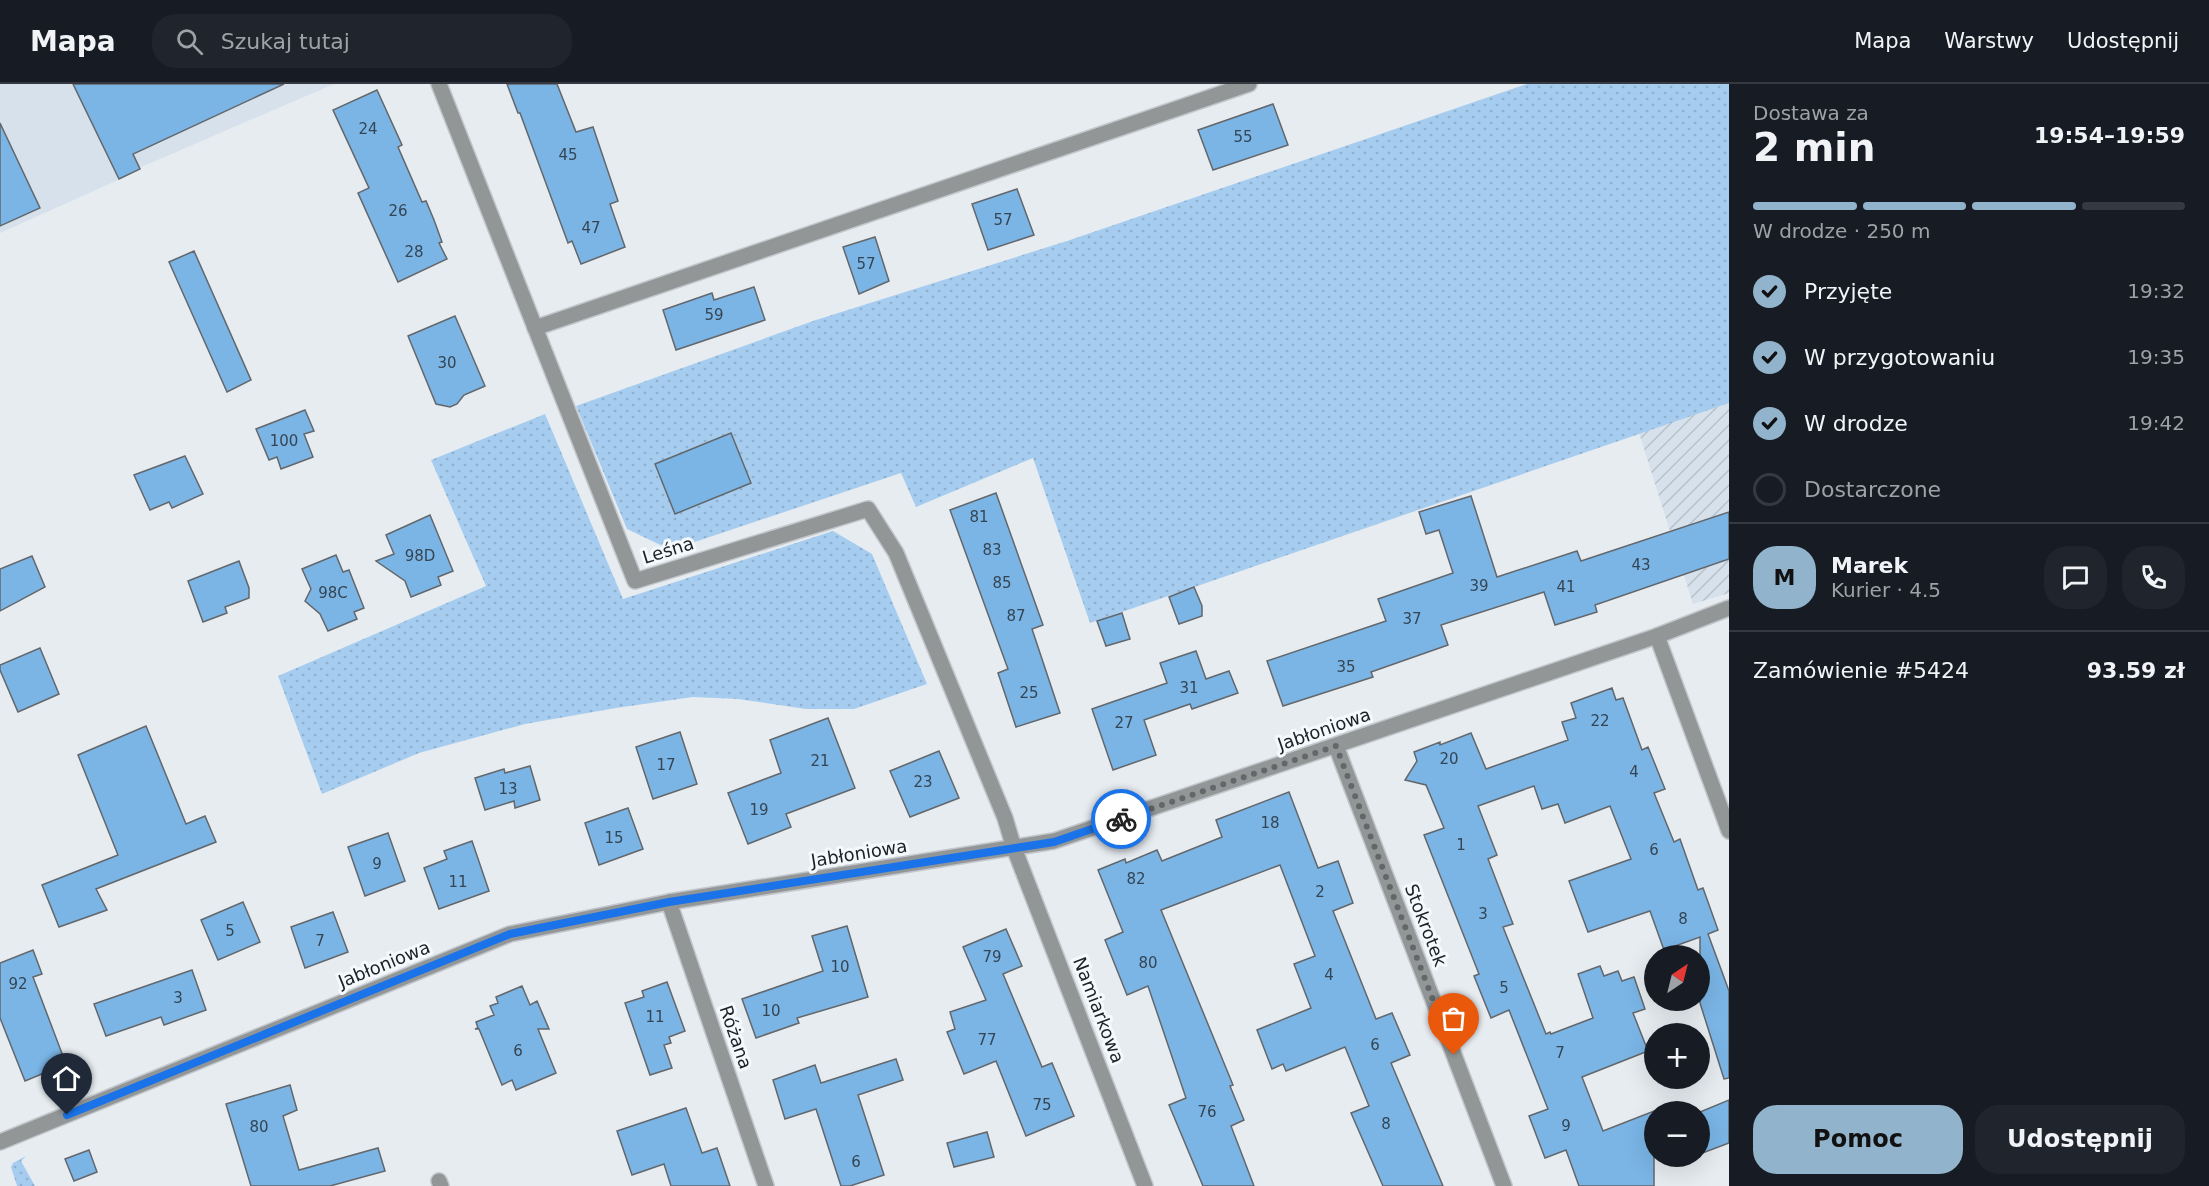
<!DOCTYPE html>
<html lang="pl">
<head>
<meta charset="utf-8">
<style>
  body { margin:0; font-family:"DejaVu Sans",sans-serif; background:#20242c; color:#f1f3f6; height:100vh; display:flex; flex-direction:column; font-size:22px; white-space:nowrap }
  * { box-sizing:border-box; margin:0 }
  p { font-size:20px; color:#9ea1a6 }
  .icon { flex:none; width:33px; height:33px; fill:none; stroke:currentColor; stroke-width:2; stroke-linecap:round; stroke-linejoin:round }
  .map { position:relative; flex:1; overflow:hidden }
  .side { display:flex; flex-direction:column; background:#171b24; width:480px }
  .side>* { flex:none }
  .needle { width:39px; rotate:35deg }
  .tools { position:absolute; left:1644px; top:861px; display:grid; gap:12px }
  .tools a { display:grid; place-items:center; width:66px; height:66px; border-radius:50%; background:#171b24; box-shadow:0 6px 24px #0002; font-size:30px }
  .pin { position:absolute; display:grid; place-items:center; width:51px; height:51px; color:#fff; margin:-62px -26px; border-radius:50% 50% 50% 0; rotate:-45deg; box-shadow:0 0 6px #0007 }
  .pin .icon { rotate:45deg }
  .courier { position:absolute; display:grid; place-items:center; width:60px; height:60px; margin:-30px; border:4px solid #1a73e8; border-radius:50%; background:#fff; color:#222; box-shadow:0 2px 8px #0007 }
  .headline em { font-style:normal; font-weight:600 }
  .headline div { display:flex; flex-direction:column-reverse }
  .headline { display:flex; align-items:center; justify-content:space-between; height:102px; padding:0 24px }
  h1 { font-size:39px; font-weight:600; line-height:45px }
  .bar { display:grid; grid-template-columns:repeat(4,1fr); gap:9px 6px; align-content:center; height:72px; padding:0 24px }
  .bar i { height:8px; border-radius:4px; background:#363941 }
  .bar .current { background:#92b3cc }
  .bar p { grid-column:span 4 }
  .line { display:flex; align-items:center; gap:15px; padding:0 24px; border-top:2px solid #363941 }
  .line div { flex:1 }
  .round { display:grid; place-items:center; flex:none; width:63px; height:63px; border-radius:24px; background:#20242c }
  ol { padding:0 24px; list-style:none }
  li { display:flex; align-items:center; gap:18px; height:66px }
  li p { margin-inline-start:auto }
  li .icon { padding:6px; border-radius:50%; background:#92b3cc; color:#111; stroke-width:4 }
  li:last-child { color:#9ea1a6 }
  li i { width:33px; height:33px; border:3px solid #363941; border-radius:50% }
  .cta { display:flex; gap:12px; margin-top:auto; padding:12px 24px }
  .cta a { flex:1; height:69px; border-radius:24px; background:#92b3cc; color:#111; font-size:24px; font-weight:600; line-height:69px; text-align:center }
  .cta a+a { background:#20242c; color:#f1f3f6 }
  header { display:flex; align-items:center; gap:36px; box-sizing:border-box; height:84px; padding:0 30px; background:#171b24; border-bottom:2px solid #363941 }
  header strong { font-size:28px }
  nav { display:flex; gap:33px; margin-inline-start:auto; font-size:21px }
  .search { width:420px; height:54px; background:#20242c; display:flex; align-items:center; gap:15px; box-sizing:border-box; padding:0 21px; border-radius:24px; color:#9ea1a6; font-size:22px }
  main { display:flex; flex:1; min-height:0 }
  .map>svg:first-child { display:block }
</style>
</head>
<body>
<header>
<strong>Mapa</strong>
<div class="search"><svg class="icon" aria-label="search" viewBox="0 0 24 24"><circle cx="10" cy="10" r="6"/><path d="M15 15l6 6"/></svg>Szukaj tutaj</div>
<nav><a>Mapa</a><a>Warstwy</a><a>Udostępnij</a></nav>
</header>
<main>
<div class="map">
<svg width="1729" height="1102" viewBox="0 0 1729 1102">
  <defs>
    <pattern id="industrial-furrows" width="10" height="10" patternUnits="userSpaceOnUse" patternTransform="scale(1.5)"><rect width="10" height="10" fill="#d6e1eb"/><path d="M-1 1l2-2M0 10L10 0M9 11l2-2" fill="none" stroke="#b7c1c9"/></pattern>
    <pattern id="grass-dots" width="8" height="8" patternUnits="userSpaceOnUse" patternTransform="scale(1.5)"><rect width="8" height="8" fill="#a6cdef"/><path d="M2 2h.1M6 6h.1" fill="none" stroke="#8eb0cd" stroke-width="1.8" stroke-linecap="round"/></pattern>
  </defs>
  <rect width="100%" height="100%" fill="#e7ecf1"/>
  <polygon fill="#d6e1eb" points="0,0 334,0 139,84 116,97 0,149"/>
  <polygon fill="url(#industrial-furrows)" points="1729,319 1729,509 1693,520 1639,349"/>
  <g fill="url(#grass-dots)">
    <polygon points="1527,0 1729,0 1729,319 1090,539 1033,374 916,423 901,389 671,466 627,445 576,322 816,236 1067,157"/>
    <polygon points="545,330 623,515 833,447 872,470 927,600 854,625 806,625 738,615 693,613 616,624 525,640 419,669 322,710 278,592 486,502 431,376"/>
    <polygon points="26,1072 21,1077 35,1102 17,1102 11,1083 13,1079"/>
  </g>
  <g fill="#7ab5e6" stroke="#63676b" stroke-width="1.5">
    <polygon points="73,0 284,0 133,70 140,85 119,95"/>
    <polygon points="507,0 557,0 576,48 593,43 618,117 610,120 625,163 581,180 572,157 568,159 520,29 518,29"/>
    <polygon points="377,6 402,61 398,63 422,118 426,117 434,136 442,158 439,159 447,175 398,198 358,109 369,104 333,26"/>
    <polygon points="1273,20 1288,61 1213,86 1198,46"/>
    <polygon points="0,39 40,124 0,142"/>
    <polygon points="1017,105 1034,151 988,166 972,120"/>
    <polygon points="875,153 889,197 859,210 843,163"/>
    <polygon points="194,167 251,296 227,308 169,178"/>
    <polygon points="754,203 765,236 676,266 663,226 712,209 714,216"/>
    <polygon points="455,232 485,302 464,311 457,320 450,323 436,320 408,252"/>
    <polygon points="305,326 314,347 304,350 313,373 281,385 277,373 269,376 256,345"/>
    <polygon points="731,349 751,399 675,430 655,380"/>
    <polygon points="185,372 203,410 172,424 169,418 150,426 134,391"/>
    <polygon points="996,409 1043,541 1032,545 1060,629 1016,643 998,589 1008,585 950,426"/>
    <polygon points="1471,412 1497,493 1577,467 1581,477 1729,428 1729,475 1595,521 1597,528 1555,541 1544,508 1441,541 1448,561 1371,588 1373,593 1283,622 1267,577 1386,537 1378,515 1453,489 1439,446 1426,450 1419,428"/>
    <polygon points="430,431 453,487 438,493 441,501 411,513 405,497 376,477 394,470 386,451"/>
    <polygon points="336,471 343,488 349,486 364,524 354,528 357,535 328,547 320,530 305,517 311,505 302,485"/>
    <polygon points="32,472 45,503 0,527 0,485"/>
    <polygon points="239,477 249,504 249,514 225,523 227,529 203,538 188,497"/>
    <polygon points="1194,503 1202,522 1202,532 1179,540 1169,513"/>
    <polygon points="1122,529 1130,555 1106,562 1097,537"/>
    <polygon points="40,564 59,610 18,628 0,586 0,581"/>
    <polygon points="1196,567 1206,595 1229,587 1238,609 1192,625 1190,620 1144,636 1156,671 1113,686 1092,625 1167,599 1160,579"/>
    <polygon points="1612,604 1616,616 1623,614 1642,666 1648,663 1665,705 1654,709 1674,758 1680,755 1698,806 1703,804 1718,846 1708,850 1729,907 1729,994 1724,995 1700,919 1700,853 1664,866 1650,827 1588,848 1569,797 1631,775 1610,722 1565,739 1558,720 1542,725 1534,702 1478,722 1497,771 1488,775 1513,840 1503,843 1546,950 1550,948 1551,950 1593,934 1578,890 1600,882 1604,892 1618,887 1622,897 1634,893 1645,925 1633,929 1648,967 1582,993 1603,1047 1654,1027 1654,1102 1579,1102 1566,1066 1545,1074 1529,1032 1548,1025 1509,926 1491,934 1474,892 1479,890 1424,751 1444,744 1426,701 1405,696 1417,677 1414,668 1440,658 1440,661 1471,649 1486,685 1568,656 1562,638 1576,634 1571,619"/>
    <polygon points="828,634 855,704 786,730 791,743 748,760 728,709 781,689 770,656"/>
    <polygon points="146,642 186,740 205,732 216,758 96,805 107,826 59,843 42,801 118,771 78,671"/>
    <polygon points="680,648 697,700 653,715 636,663"/>
    <polygon points="939,667 959,714 910,733 890,687"/>
    <polygon points="530,682 540,716 515,724 514,717 485,726 475,694 504,685 505,689"/>
    <polygon points="1289,708 1318,784 1338,777 1353,819 1333,827 1376,935 1392,929 1410,971 1391,979 1443,1102 1383,1102 1351,1029 1369,1022 1345,963 1286,987 1283,980 1272,985 1257,946 1311,924 1294,880 1315,872 1280,781 1161,826 1233,1001 1230,1002 1244,1036 1231,1042 1254,1102 1203,1102 1169,1021 1186,1014 1148,902 1127,911 1105,856 1123,848 1098,786 1125,775 1126,779 1157,766 1162,777 1222,753 1216,736"/>
    <polygon points="628,724 643,765 599,781 585,739"/>
    <polygon points="388,749 405,797 365,812 348,763"/>
    <polygon points="472,757 489,807 439,825 424,784 447,775 444,767"/>
    <polygon points="243,818 260,858 218,876 201,836"/>
    <polygon points="333,828 348,868 305,884 291,843"/>
    <polygon points="847,842 868,913 797,934 799,939 756,954 742,915 823,887 812,852"/>
    <polygon points="1006,845 1022,882 1003,890 1042,983 1052,979 1074,1032 1026,1052 996,977 964,990 947,948 955,945 950,928 986,916 963,863"/>
    <polygon points="33,866 42,890 33,893 66,980 25,997 0,934 0,879"/>
    <polygon points="192,886 206,926 164,941 161,933 106,952 94,920"/>
    <polygon points="667,898 685,947 669,953 671,959 664,961 672,984 650,991 625,919 644,913 642,907"/>
    <polygon points="522,902 530,921 537,917 549,945 538,945 556,989 516,1006 512,996 502,1001 479,945 475,945 478,944 476,938 494,931 490,922 498,919 496,913"/>
    <polygon points="896,975 903,996 858,1011 884,1091 850,1102 841,1102 816,1025 785,1035 773,996 815,981 821,999"/>
    <polygon points="290,1001 297,1026 283,1032 299,1086 378,1064 385,1087 330,1102 251,1102 226,1020"/>
    <polygon points="1729,1016 1729,1059 1700,1070 1700,1028"/>
    <polygon points="686,1024 702,1069 717,1064 730,1102 671,1102 664,1080 632,1091 617,1047"/>
    <polygon points="987,1048 994,1073 954,1083 947,1059"/>
    <polygon points="89,1066 97,1088 74,1097 65,1075"/>
  </g>
  <g fill="none" stroke-linecap="round" stroke-linejoin="round">
    <defs>
      <g id="street">
        <polyline points="439,0 635,497 868,425 896,469 1005,734 1014,764 1145,1102"/>
        <polyline points="535,244 1249,0"/>
        <polyline points="1657,552 1729,747"/>
        <polyline points="1336,662 1504,1102"/>
        <polyline points="669,818 766,1102"/>
        <polyline points="0,1058 510,850 669,818 1054,757 1657,552 1729,524"/>
        <polyline points="439,1097 441,1102"/>
      </g>
    </defs>
    <use href="#street" stroke="#c3c7cc" stroke-width="18"/>
    <use href="#street" stroke="#939697" stroke-width="15"/>
  </g>
  <g fill="none" stroke-linecap="round" stroke-linejoin="round">
    <polyline stroke="#64676a" stroke-width="6" stroke-dasharray="0 10.8" points="1121,735 1336,662 1454,971"/>
    <polyline stroke="#1a73e8" stroke-width="8" points="67,1031 510,850 669,818 1054,758 1121,735"/>
  </g>
  <g text-anchor="middle" dominant-baseline="central" stroke-width="6" stroke-linejoin="round" paint-order="stroke">
    <g font-size="15" fill="#354553">
      <text x="368" y="45">24</text>
      <text x="1243" y="53">55</text>
      <text x="568" y="71">45</text>
      <text x="398" y="127">26</text>
      <text x="1003" y="136">57</text>
      <text x="591" y="144">47</text>
      <text x="414" y="168">28</text>
      <text x="866" y="180">57</text>
      <text x="714" y="231">59</text>
      <text x="447" y="279">30</text>
      <text x="284" y="357">100</text>
      <text x="979" y="433">81</text>
      <text x="992" y="466">83</text>
      <text x="420" y="472">98D</text>
      <text x="1641" y="481">43</text>
      <text x="1002" y="499">85</text>
      <text x="1479" y="502">39</text>
      <text x="1566" y="503">41</text>
      <text x="333" y="509">98C</text>
      <text x="1016" y="532">87</text>
      <text x="1412" y="535">37</text>
      <text x="1346" y="583">35</text>
      <text x="1189" y="604">31</text>
      <text x="1029" y="609">25</text>
      <text x="1600" y="637">22</text>
      <text x="1124" y="639">27</text>
      <text x="1449" y="675">20</text>
      <text x="820" y="677">21</text>
      <text x="666" y="681">17</text>
      <text x="1634" y="688">4</text>
      <text x="923" y="698">23</text>
      <text x="508" y="705">13</text>
      <text x="759" y="726">19</text>
      <text x="1270" y="739">18</text>
      <text x="614" y="754">15</text>
      <text x="1461" y="761">1</text>
      <text x="1654" y="766">6</text>
      <text x="377" y="780">9</text>
      <text x="1136" y="795">82</text>
      <text x="458" y="798">11</text>
      <text x="1320" y="808">2</text>
      <text x="1483" y="830">3</text>
      <text x="1683" y="835">8</text>
      <text x="230" y="847">5</text>
      <text x="320" y="857">7</text>
      <text x="992" y="873">79</text>
      <text x="1148" y="879">80</text>
      <text x="840" y="883">10</text>
      <text x="1329" y="891">4</text>
      <text x="18" y="900">92</text>
      <text x="1504" y="904">5</text>
      <text x="178" y="914">3</text>
      <text x="771" y="927">10</text>
      <text x="655" y="933">11</text>
      <text x="987" y="956">77</text>
      <text x="1375" y="961">6</text>
      <text x="518" y="967">6</text>
      <text x="1560" y="969">7</text>
      <text x="1042" y="1021">75</text>
      <text x="1207" y="1028">76</text>
      <text x="1386" y="1040">8</text>
      <text x="1566" y="1042">9</text>
      <text x="259" y="1043">80</text>
      <text x="856" y="1078">6</text>
    </g>
    <g font-size="18" fill="#1e2022" stroke="#f4f9fe">
      <text transform="translate(668 466) rotate(-17)">Leśna</text>
      <text transform="translate(1324 645) rotate(-19)">Jabłoniowa</text>
      <text transform="translate(859 769) rotate(-9)">Jabłoniowa</text>
      <text transform="translate(1426 841) rotate(69)">Stokrotek</text>
      <text transform="translate(384 880) rotate(-22)">Jabłoniowa</text>
      <text transform="translate(1099 926) rotate(69)">Namiarkowa</text>
      <text transform="translate(736 953) rotate(71)">Różana</text>
    </g>
  </g>
</svg>
<div class="tools">
<a><svg class="needle" viewBox="-14 -14 28 28"><path d="M0-13l5 13h-10z" fill="#e53935"/><path d="M0 13l5-13h-10z" fill="#9ea1a6"/></svg></a>
<a>+</a>
<a>−</a>
</div>
<div class="pin" style="left:1454px;top:971px;background:#ea580c"><svg class="icon" aria-label="bag" viewBox="0 0 24 24"><path d="M5 8h14l-1 12H6zM9 8a3 3 0 0 1 6 0"/></svg></div>
<div class="pin" style="left:67px;top:1031px;background:#1f2937"><svg class="icon" aria-label="home" viewBox="0 0 24 24"><path d="M3 11l9-7 9 7M6 9v11h12V9"/></svg></div>
<div class="courier" style="left:1121px;top:735px"><svg class="icon" aria-label="bike" viewBox="0 0 24 24"><circle cx="6" cy="16" r="4"/><circle cx="18" cy="16" r="4"/><path d="M6 16l4-8h5l3 8M10 8l3 8H6M13 5h3"/></svg></div>
</div>
<section class="side">
<div class="headline"><div><h1>2 min</h1><p>Dostawa za</p></div><em>19:54–19:59</em></div>
<div class="bar"><i class="current"></i><i class="current"></i><i class="current"></i><i></i><p>W drodze · 250 m</p></div>
<ol>
<li><svg class="icon" aria-label="check" viewBox="0 0 24 24"><path d="M5 12l5 5 9-10"/></svg>Przyjęte<p>19:32</p></li>
<li><svg class="icon" aria-label="check" viewBox="0 0 24 24"><path d="M5 12l5 5 9-10"/></svg>W przygotowaniu<p>19:35</p></li>
<li><svg class="icon" aria-label="check" viewBox="0 0 24 24"><path d="M5 12l5 5 9-10"/></svg>W drodze<p>19:42</p></li>
<li><i></i>Dostarczone</li>
</ol>
<div class="line" style="height:108px"><b class="round" style="background:#92b3cc;color:#111">M</b><div><b>Marek</b><p>Kurier · 4.5</p></div><a class="round"><svg class="icon" aria-label="chat" viewBox="0 0 24 24"><path d="M4 5h16v11H9l-5 4z"/></svg></a><a class="round"><svg class="icon" aria-label="phone" viewBox="0 0 24 24"><path d="M5 4h4l2 5-3 2q2 4 5 5l2-3 5 2v4C11 20 4 13 5 4z"/></svg></a></div>
<div class="line" style="height:78px"><div>Zamówienie #5424</div><b>93.59 zł</b></div>
<div class="cta"><a>Pomoc</a><a>Udostępnij</a></div>
</section>
</main>
</body>
</html>
